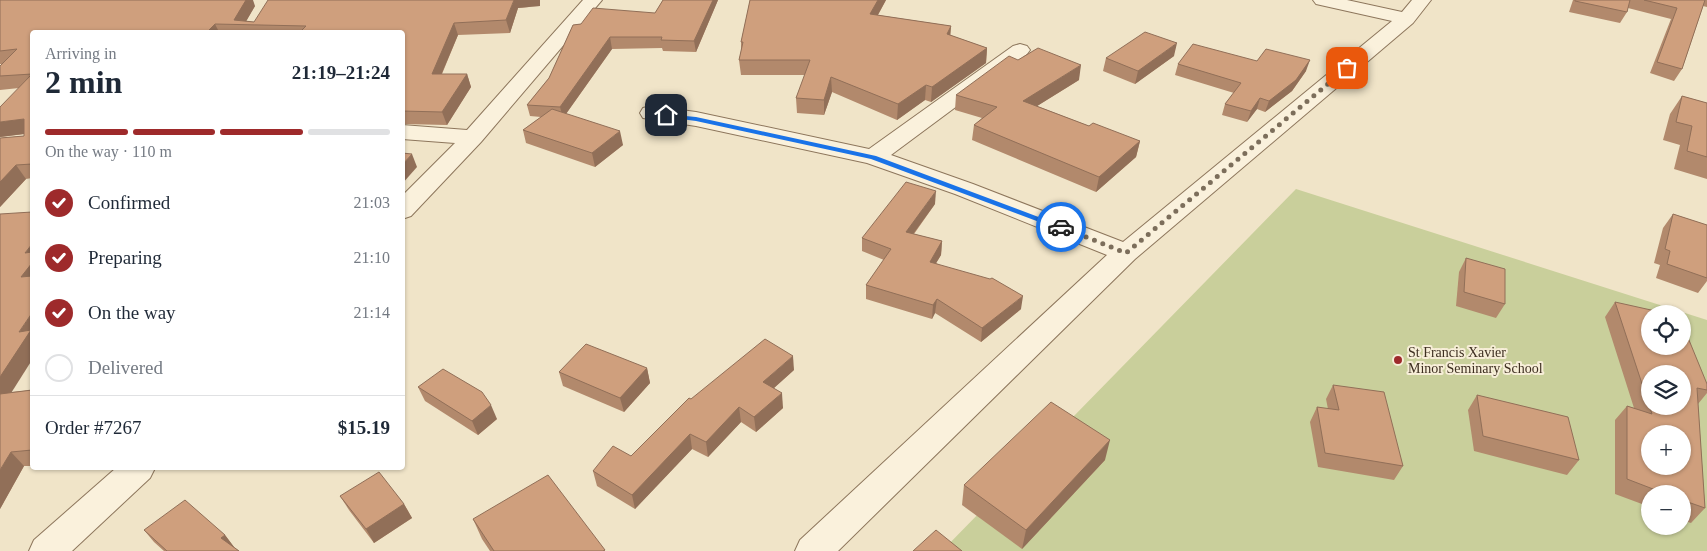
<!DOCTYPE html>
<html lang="en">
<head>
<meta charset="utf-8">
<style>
  body { margin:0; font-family:"Times New Roman",serif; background:#f2f2f3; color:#1f2937; height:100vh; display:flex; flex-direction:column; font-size:19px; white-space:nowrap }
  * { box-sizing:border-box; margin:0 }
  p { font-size:16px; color:#747a83 }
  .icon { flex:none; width:28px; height:28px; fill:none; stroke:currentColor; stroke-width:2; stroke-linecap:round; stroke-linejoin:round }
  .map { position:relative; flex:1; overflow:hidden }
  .panel { position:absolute; left:30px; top:30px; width:375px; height:440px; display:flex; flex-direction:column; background:#fff; border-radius:5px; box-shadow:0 1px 4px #0004 }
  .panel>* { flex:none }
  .buttons { position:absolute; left:1641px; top:305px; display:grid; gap:10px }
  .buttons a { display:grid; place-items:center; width:50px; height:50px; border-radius:50%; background:#fff; box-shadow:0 1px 4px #0004; font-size:25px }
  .pin { position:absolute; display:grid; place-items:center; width:42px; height:42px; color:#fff; margin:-21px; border-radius:10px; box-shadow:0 2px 8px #0006 }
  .courier { position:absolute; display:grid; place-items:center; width:50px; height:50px; margin:-25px; border:4px solid #1a73e8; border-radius:50%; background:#fff; color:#222; box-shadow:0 1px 6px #0007 }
  .overview em { font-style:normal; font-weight:600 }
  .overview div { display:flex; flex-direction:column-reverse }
  .overview { display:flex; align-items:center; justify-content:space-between; height:85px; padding:0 15px }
  h1 { font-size:32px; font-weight:600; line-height:38px }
  .bar { display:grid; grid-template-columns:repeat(4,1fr); gap:8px 5px; align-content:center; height:60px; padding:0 15px }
  .bar i { height:6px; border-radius:4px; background:#e0e1e3 }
  .bar .active { background:#9e2a2b }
  .bar p { grid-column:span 4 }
  .line { display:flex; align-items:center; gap:12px; padding:0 15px; border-top:1px solid #e0e1e3 }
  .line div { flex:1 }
  ol { padding:0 15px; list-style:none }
  li { display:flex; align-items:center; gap:15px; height:55px }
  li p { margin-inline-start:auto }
  li .icon { padding:5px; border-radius:50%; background:#9e2a2b; color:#fff; stroke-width:4 }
  li:last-child { color:#747a83 }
  li i { width:28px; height:28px; border:2px solid #e0e1e3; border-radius:50% }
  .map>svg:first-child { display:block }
</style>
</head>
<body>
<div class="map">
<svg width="1707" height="551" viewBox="0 0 1707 551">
  <rect width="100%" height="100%" fill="#f0e4c8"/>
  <path fill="#c9cf9b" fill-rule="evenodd" d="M1296,189L1707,320V551H942ZM1650,314H1682V346H1650ZM1650,374H1682V406H1650ZM1650,434H1682V466H1650ZM1650,494H1682V526H1650Z"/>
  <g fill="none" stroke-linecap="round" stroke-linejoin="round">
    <defs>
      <g id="minor">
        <polygon points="583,0 602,0 481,142 411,216 402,219 402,196 455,143 402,139 402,125 467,130"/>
        <polygon points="1313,0 1347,0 1402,12 1412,0 1431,0 1413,23 1135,259 838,551 795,551 800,540 1107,255 955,194 867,163 696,126 643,118 640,113 643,108 651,106 696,112 869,149 1013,46 1020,44 1027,46 1030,50 1027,54 891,155 973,184 1123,242 1392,21 1316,4"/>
        <polygon points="116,468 155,468 150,478 72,551 29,551 34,540"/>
      </g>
    </defs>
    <use href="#minor" stroke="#8d765c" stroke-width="2"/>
    <use href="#minor" fill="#faf1dc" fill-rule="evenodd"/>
  </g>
  <g fill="#b2896c">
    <polygon points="0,0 255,6 246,21 254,22 540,6 518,8 510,33 458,35 442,74 467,74 471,87 447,125 402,124 402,32 32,32 32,178 26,179 0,207 0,138 24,136 24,134 0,137 19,88 0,90 0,66 2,64 0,64"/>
    <polygon points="663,0 718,0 696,52 663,51 662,48 612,49 566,114 623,145 595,167 526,143 523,130 541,117 530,116 527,105 549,78 573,25 655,13"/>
    <polygon points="750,0 886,0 878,15 951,26 950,35 987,48 986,63 931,102 925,100 897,120 832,92 824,115 797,113 796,98 805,75 741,75 739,60 741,51 741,42"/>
    <polygon points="1573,0 1707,0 1707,7 1703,6 1682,69 1674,81 1650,73 1671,19 1628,8 1627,12 1620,23 1569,12"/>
    <polygon points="1174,56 1135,84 1103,71 1106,58"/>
    <polygon points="1257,61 1306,71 1292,91 1265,112 1257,109 1247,122 1222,115 1225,104 1234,93 1175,75 1178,64"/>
    <polygon points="1079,80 1037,106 1089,126 1140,141 1136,157 1096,192 972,140 974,125 982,118 955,110 956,95"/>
    <polygon points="1682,96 1707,103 1707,179 1674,169 1680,145 1663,140 1670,114"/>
    <polygon points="935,204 914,234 942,241 941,255 936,263 1021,309 981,342 935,313 932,319 866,299 866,285 884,260 862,251 862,238"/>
    <polygon points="1673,214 1707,225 1707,281 1698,293 1656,278 1660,265 1654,263 1663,228"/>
    <polygon points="1466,258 1505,304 1496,318 1456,306 1459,272"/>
    <polygon points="1615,302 1707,384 1707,393 1698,404 1705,508 1691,523 1682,520 1682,494 1650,494 1650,507 1615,494 1615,420 1627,406 1634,408 1605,317"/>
    <polygon points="647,368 650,383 624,412 563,386 559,372"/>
    <polygon points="794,370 774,388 783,408 756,432 741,422 708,457 692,449 635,509 597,486 593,471 631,456 691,399"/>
    <polygon points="1333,385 1403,466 1394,480 1318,467 1310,422 1317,407 1328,409 1326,399"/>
    <polygon points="418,387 497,419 478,435 425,401"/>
    <polygon points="32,390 32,466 24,466 0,509 12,392"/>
    <polygon points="1477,395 1579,460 1567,475 1474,451 1468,410"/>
    <polygon points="1105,460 1022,549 962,505 964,485"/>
    <polygon points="340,496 404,504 412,518 374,543 349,510"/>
    <polygon points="473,519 605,550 605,551 490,551 482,539"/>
    <polygon points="144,530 225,535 234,547 239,551 164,551 154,542"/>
  </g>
  <g fill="#916f58">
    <polygon points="245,0 253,0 255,6 244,25 234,20"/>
    <polygon points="514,0 540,0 540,6 518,8 510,33 506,20"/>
    <polygon points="713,0 718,0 696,52 694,41"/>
    <polygon points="878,0 886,0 870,29 870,14"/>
    <polygon points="454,23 458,35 436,87 432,74"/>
    <polygon points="215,24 219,32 207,32"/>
    <polygon points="951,26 950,40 947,34"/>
    <polygon points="610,37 612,49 563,118 560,107"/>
    <polygon points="1177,43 1174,56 1135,84 1138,71"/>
    <polygon points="987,48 986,63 931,102 932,87"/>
    <polygon points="1310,60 1306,71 1292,91 1265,112 1269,101"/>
    <polygon points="1081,65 1079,80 1021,116 1023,101"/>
    <polygon points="467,74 471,87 447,125 442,112"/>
    <polygon points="831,77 832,92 824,115 824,100"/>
    <polygon points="926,85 925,100 897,120 898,104"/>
    <polygon points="1260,98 1257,109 1247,122 1251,111"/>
    <polygon points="24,119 32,133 0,137 0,122"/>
    <polygon points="620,131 623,145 595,167 592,153"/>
    <polygon points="1140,141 1136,157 1096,192 1099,177"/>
    <polygon points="412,154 417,167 402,184 402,165"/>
    <polygon points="16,165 26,179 0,207 0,182"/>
    <polygon points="936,191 935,204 905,245 906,232"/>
    <polygon points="942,241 941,255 929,275 930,262"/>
    <polygon points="32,244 32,291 21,277 25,253"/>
    <polygon points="1023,296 1021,309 981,342 982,328"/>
    <polygon points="937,299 935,313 932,319 933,305"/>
    <polygon points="32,313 32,360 1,409 0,408 0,377 19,332"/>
    <polygon points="793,356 794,370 765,396 763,382"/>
    <polygon points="647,368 650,383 624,412 620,398"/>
    <polygon points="782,393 783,408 756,432 754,417"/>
    <polygon points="491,405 497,419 478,435 472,421"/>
    <polygon points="739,407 741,422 708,457 706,442"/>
    <polygon points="690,434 692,449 635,509 632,495"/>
    <polygon points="1110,440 1105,460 1022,549 1026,530"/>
    <polygon points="11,452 24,466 0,509 0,470"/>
    <polygon points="404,504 412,518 374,543 366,529"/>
    <polygon points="225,535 234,547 230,550 221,538"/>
  </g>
  <g fill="#cf9f7d" stroke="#916f58" fill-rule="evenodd">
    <polygon points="0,0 246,0 234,20 254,22 268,0 514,0 506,20 454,23 432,74 467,74 442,112 402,111 402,32 300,32 306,26 215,24 207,32 32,32 32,74 0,76 0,66 17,49 0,51"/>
    <polygon points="663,0 713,0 694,41 661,40 662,37 610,37 560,107 527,105 549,78 573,25 581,24 593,8 655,13"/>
    <polygon points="750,0 878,0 870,14 951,26 947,34 987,48 932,87 926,85 898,104 831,77 824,100 796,98 810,60 739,60 743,42 741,42"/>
    <polygon points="1575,0 1630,0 1627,12 1575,1"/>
    <polygon points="1644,0 1705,0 1682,69 1657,62 1677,8"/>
    <polygon points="1145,32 1177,43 1138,71 1106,58"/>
    <polygon points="1193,44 1257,61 1266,49 1310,60 1296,80 1269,101 1260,98 1251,111 1225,104 1241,83 1178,64"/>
    <polygon points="1038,48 1081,65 1023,101 1089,126 1093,123 1140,141 1099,177 974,125 997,107 956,95 1009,56 1018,60"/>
    <polygon points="32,74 32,164 16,165 0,182 0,138 24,136 24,119 0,122 0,107"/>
    <polygon points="1682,96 1707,103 1707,157 1687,151 1692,126 1676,122"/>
    <polygon points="552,109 620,131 592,153 523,130"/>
    <polygon points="402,153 412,154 402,165"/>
    <polygon points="906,182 936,191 906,232 942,241 930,262 990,279 992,278 1023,296 982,328 937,299 933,305 866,285 891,249 862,238"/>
    <polygon points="32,212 32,244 25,253 32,252 32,263 21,277 32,276 32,313 19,332 31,330 0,377 0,214"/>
    <polygon points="1673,214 1707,225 1707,278 1667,264 1670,251 1665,249"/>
    <polygon points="1466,258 1505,269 1505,304 1464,292"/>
    <path d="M1615,302L1669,314H1650V346H1682V323L1707,384V390L1697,388L1705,508L1682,500V494H1666L1627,479V406L1652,414ZM1650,374H1682V406H1650ZM1650,434H1682V466H1650Z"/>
    <polygon points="765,339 793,356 763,382 782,393 754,417 739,407 706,442 690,434 632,495 593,471 613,446 631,456 689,398 691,399"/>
    <polygon points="586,344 647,368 620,398 559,372"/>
    <polygon points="443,369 482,392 491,405 472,421 418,387"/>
    <polygon points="1333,385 1384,392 1403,466 1325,453 1317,407 1339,410"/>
    <polygon points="32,390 32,450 11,452 0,470 0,394"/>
    <polygon points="1477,395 1568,417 1579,460 1483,436"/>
    <polygon points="1051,402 1110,440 1026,530 964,485"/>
    <polygon points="379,472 404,504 366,529 340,496"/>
    <polygon points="548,475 605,550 603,551 494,551 473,519"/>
    <polygon points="185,500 225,535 221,538 239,551 167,551 144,530"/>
    <polygon points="936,530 962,551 913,551"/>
  </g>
  <polygon fill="#1a73e8" points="664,114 696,117 876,156 1065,227 1058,229 871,159 696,121 666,117"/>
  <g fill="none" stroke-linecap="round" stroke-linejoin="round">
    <polyline stroke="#7c6e5b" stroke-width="5" stroke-dasharray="0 9" points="1061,227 1126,253 1347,68"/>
  </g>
  <circle fill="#9e2a2b" stroke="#f7eed8" stroke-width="2" cx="1398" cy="360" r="5"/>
  <g text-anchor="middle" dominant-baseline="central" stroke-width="4" stroke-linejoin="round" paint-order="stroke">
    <g font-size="14" fill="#3d2e20" stroke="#f7eed8" text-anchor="start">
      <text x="1408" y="352">St Francis Xavier<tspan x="1408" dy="16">Minor Seminary School</tspan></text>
    </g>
  </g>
</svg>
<div class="buttons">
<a><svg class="icon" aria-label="locate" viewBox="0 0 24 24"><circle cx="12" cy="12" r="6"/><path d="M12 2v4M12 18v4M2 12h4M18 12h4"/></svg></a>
<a><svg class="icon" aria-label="layers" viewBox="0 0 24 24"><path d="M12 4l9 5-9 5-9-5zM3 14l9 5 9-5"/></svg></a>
<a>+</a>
<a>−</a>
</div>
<div class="pin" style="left:1347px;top:68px;background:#ea580c"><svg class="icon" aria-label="bag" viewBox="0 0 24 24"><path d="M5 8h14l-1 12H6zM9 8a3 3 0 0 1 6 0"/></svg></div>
<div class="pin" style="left:666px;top:115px;background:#1f2937"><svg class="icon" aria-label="home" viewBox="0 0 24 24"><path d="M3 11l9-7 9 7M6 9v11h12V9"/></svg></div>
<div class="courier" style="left:1061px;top:227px"><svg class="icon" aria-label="car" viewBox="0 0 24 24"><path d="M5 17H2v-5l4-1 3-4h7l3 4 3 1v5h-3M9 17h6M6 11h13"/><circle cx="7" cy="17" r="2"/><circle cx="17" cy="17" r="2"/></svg></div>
<section class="panel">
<div class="overview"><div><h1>2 min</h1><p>Arriving in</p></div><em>21:19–21:24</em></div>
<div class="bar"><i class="active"></i><i class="active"></i><i class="active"></i><i></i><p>On the way · 110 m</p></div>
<ol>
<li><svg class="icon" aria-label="check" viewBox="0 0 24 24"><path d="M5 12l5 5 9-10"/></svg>Confirmed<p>21:03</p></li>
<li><svg class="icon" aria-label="check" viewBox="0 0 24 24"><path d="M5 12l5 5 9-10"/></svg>Preparing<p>21:10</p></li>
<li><svg class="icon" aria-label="check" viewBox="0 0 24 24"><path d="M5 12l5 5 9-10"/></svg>On the way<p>21:14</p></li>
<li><i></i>Delivered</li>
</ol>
<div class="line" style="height:65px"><div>Order #7267</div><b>$15.19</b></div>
</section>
</div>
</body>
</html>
